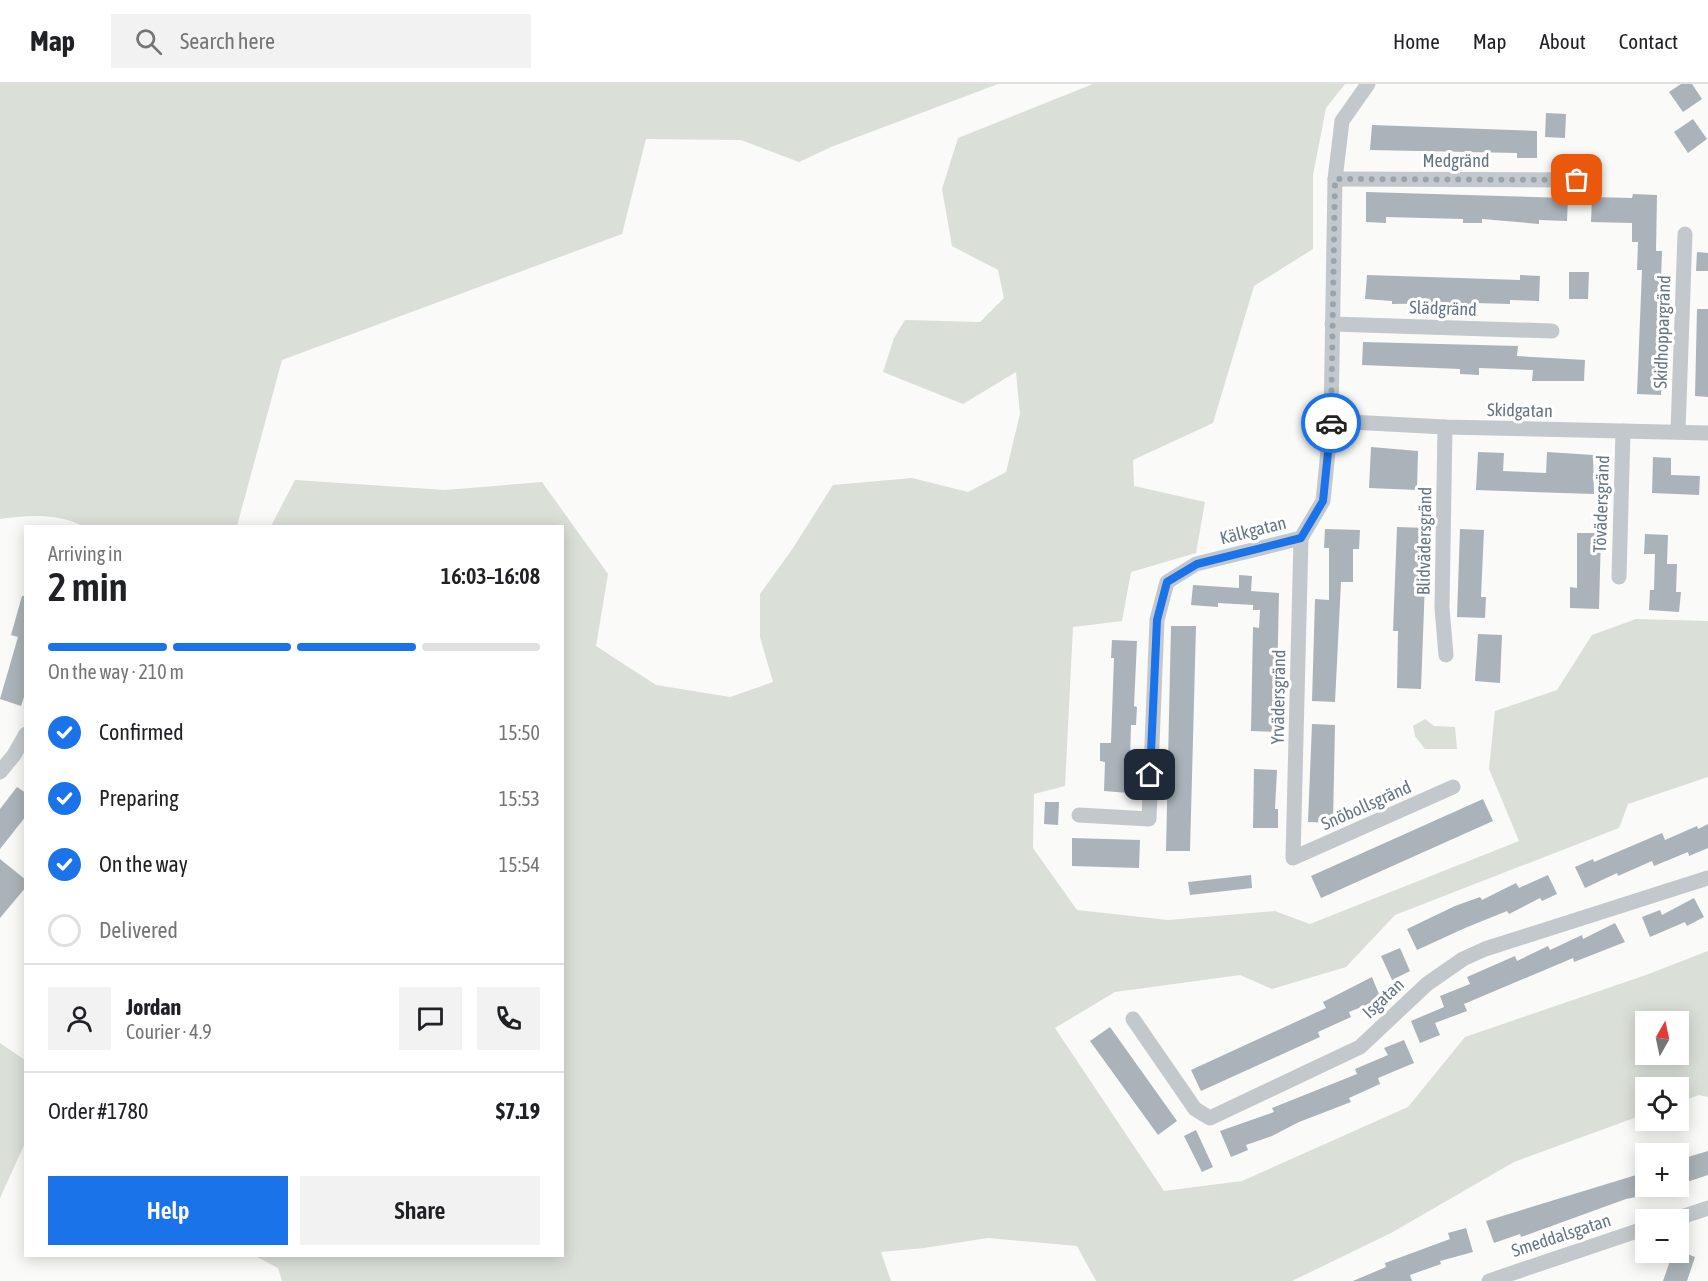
<!DOCTYPE html>
<html lang="en">
<head>
<meta charset="utf-8">
<style>
  body { margin:0; font-family:"Asap Condensed",sans-serif; background:#f2f2f2; color:#202124; height:100vh; display:flex; flex-direction:column; font-size:22px; white-space:nowrap }
  * { box-sizing:border-box; margin:0 }
  p { font-size:20px; color:#757577 }
  .icon { flex:none; width:33px; height:33px; fill:none; stroke:currentColor; stroke-width:2; stroke-linecap:round; stroke-linejoin:round }
  .map { position:relative; flex:1; overflow:hidden }
  .side { position:absolute; left:24px; top:441px; width:540px; height:732px; display:flex; flex-direction:column; background:#fff; border-radius:0px; box-shadow:0 3px 15px #0003 }
  .side>* { flex:none }
  .needle { width:39px; rotate:9deg }
  .tools { position:absolute; left:1635px; top:927px; display:grid; gap:12px }
  .tools a { display:grid; place-items:center; width:54px; height:54px; border-radius:0px; background:#fff; box-shadow:0 3px 15px #0003; font-size:30px }
  .pin { position:absolute; display:grid; place-items:center; width:51px; height:51px; color:#fff; margin:-26px; border-radius:12px; box-shadow:0 3px 9px #0006 }
  .courier { position:absolute; display:grid; place-items:center; width:60px; height:60px; margin:-30px; border:4px solid #1a73e8; border-radius:50%; background:#fff; color:#222; box-shadow:0 2px 8px #0007 }
  .summary em { font-style:normal; font-weight:600 }
  .summary div { display:flex; flex-direction:column-reverse }
  .summary { display:flex; align-items:center; justify-content:space-between; height:102px; padding:0 24px }
  h1 { font-size:39px; font-weight:600; line-height:45px }
  .bar { display:grid; grid-template-columns:repeat(4,1fr); gap:9px 6px; align-content:center; height:72px; padding:0 24px }
  .bar i { height:8px; border-radius:4px; background:#e0e0e0 }
  .bar .active { background:#1a73e8 }
  .bar p { grid-column:span 4 }
  .line { display:flex; align-items:center; gap:15px; padding:0 24px; border-top:2px solid #e0e0e0 }
  .line div { flex:1 }
  .round { display:grid; place-items:center; flex:none; width:63px; height:63px; border-radius:0px; background:#f2f2f2 }
  ol { padding:0 24px; list-style:none }
  li { display:flex; align-items:center; gap:18px; height:66px }
  li p { margin-inline-start:auto }
  li .icon { padding:6px; border-radius:50%; background:#1a73e8; color:#fff; stroke-width:4 }
  li:last-child { color:#757577 }
  li i { width:33px; height:33px; border:3px solid #e0e0e0; border-radius:50% }
  .action { display:flex; gap:12px; margin-top:auto; padding:12px 24px }
  .action a { flex:1; height:69px; border-radius:0px; background:#1a73e8; color:#fff; font-size:24px; font-weight:600; line-height:69px; text-align:center }
  .action a+a { background:#f2f2f2; color:#202124 }
  header { display:flex; align-items:center; gap:36px; box-sizing:border-box; height:84px; padding:0 30px; background:#fff; border-bottom:2px solid #e0e0e0 }
  header strong { font-size:28px }
  nav { display:flex; gap:33px; margin-inline-start:auto; font-size:21px }
  .search { width:420px; height:54px; background:#f2f2f2; display:flex; align-items:center; gap:15px; box-sizing:border-box; padding:0 21px; border-radius:0px; color:#757577; font-size:22px }
  .map>svg:first-child { display:block }
</style>
</head>
<body>
<header>
<strong>Map</strong>
<div class="search"><svg class="icon" aria-label="search" viewBox="0 0 24 24"><circle cx="10" cy="10" r="6"/><path d="M15 15l6 6"/></svg>Search here</div>
<nav><a>Home</a><a>Map</a><a>About</a><a>Contact</a></nav>
</header>
<div class="map">
<svg width="1708" height="1197" viewBox="0 0 1708 1197">
  <rect width="100%" height="100%" fill="#fafaf8"/>
  <g fill="#dadfd7" fill-rule="evenodd">
    <path d="M0,0H998L831,63L799,78L741,56L646,55L622,150L282,276L237,442H83C57,429 28,431 0,435Z"/>
    <path d="M1093,0H1345L1326,24L1313,91V165L1254,202L1213,339L1133,376L1134,402L1205,418L1196,469L1131,488L1122,537L1073,543L1065,702L1034,710L1033,764L1077,826L1168,836L1275,827L1310,840L1519,757L1489,685L1495,627L1557,606L1592,551L1636,535L1708,537V693L1628,720L1619,744L1395,831L1346,883L1272,905L1240,891L1115,908L1055,944L1164,1107L1242,1097L1408,1023L1465,953L1646,891L1708,867V1013L1699,1011L1679,1018L1678,1004H1646L1645,1030L1514,1078L1391,1149L1292,1197H1096L1077,1162L988,1154L924,1164L881,1168L891,1197H282L278,1184L255,1172H562V442H271L295,396L445,406L542,398L608,490L596,562L656,601L730,613L773,598L760,553V510L793,464L833,401L912,394L968,408L1006,388L1020,330L1016,288L963,320L883,288L894,254L905,236L980,238L1004,214L998,186L952,162L942,105L958,54ZM1646,938H1678V970H1646Z"/>
    <polygon points="1425,635 1434,642 1455,643 1457,665 1425,665 1415,652 1413,642"/>
    <polygon points="0,959 25,976 25,1059 0,1114"/>
  </g>
  <g fill="#aab3b9">
    <polygon points="1681,0 1692,0 1702,15 1683,28 1669,8"/>
    <polygon points="1546,29 1566,30 1565,54 1545,53"/>
    <polygon points="1693,35 1707,55 1688,69 1674,48"/>
    <polygon points="1372,41 1537,47 1537,74 1517,74 1517,69 1370,66"/>
    <polygon points="1366,108 1568,114 1567,137 1539,136 1539,140 1482,135 1482,139 1463,139 1463,135 1386,133 1386,139 1366,138"/>
    <polygon points="1633,110 1657,111 1656,167 1662,167 1661,196 1664,196 1663,224 1665,224 1661,311 1637,310 1642,186 1637,186 1638,158 1632,158 1632,139 1591,138 1592,113 1632,114"/>
    <polygon points="1697,168 1708,169 1708,187 1696,187"/>
    <polygon points="1569,188 1589,188 1588,215 1569,215"/>
    <polygon points="1367,191 1520,196 1520,191 1540,192 1539,217 1510,216 1510,220 1475,219 1475,224 1456,223 1456,219 1392,220 1392,217 1365,215"/>
    <polygon points="1697,225 1708,225 1708,313 1695,312"/>
    <polygon points="1363,258 1518,262 1517,272 1585,276 1584,297 1532,297 1533,286 1479,284 1479,291 1460,290 1460,285 1362,281"/>
    <polygon points="1371,363 1418,367 1417,406 1369,404"/>
    <polygon points="1478,368 1504,369 1503,387 1546,389 1547,368 1593,371 1594,410 1476,406"/>
    <polygon points="1653,373 1671,374 1671,391 1700,392 1699,411 1652,409"/>
    <polygon points="1397,443 1427,444 1421,605 1397,604 1398,547 1393,547"/>
    <polygon points="1325,445 1360,446 1359,465 1353,465 1353,498 1341,498 1335,618 1312,617 1315,515 1329,516 1329,464 1324,464"/>
    <polygon points="1460,445 1484,446 1481,513 1486,513 1485,534 1457,533"/>
    <polygon points="1577,449 1601,449 1599,525 1570,524 1570,503 1577,504"/>
    <polygon points="1645,450 1668,451 1667,480 1677,480 1676,508 1681,508 1679,528 1649,526 1650,506 1654,506 1655,470 1644,470"/>
    <polygon points="1239,491 1252,492 1251,507 1279,509 1276,648 1251,647 1253,543 1259,544 1260,526 1253,526 1253,521 1218,519 1218,523 1191,521 1193,501 1239,504"/>
    <polygon points="22,512 26,512 26,607 21,622 0,615 18,553 11,551"/>
    <polygon points="1171,542 1196,542 1190,767 1166,767"/>
    <polygon points="1478,550 1502,551 1500,599 1475,597"/>
    <polygon points="1112,556 1137,557 1134,622 1137,623 1136,641 1131,641 1129,709 1104,707 1105,678 1100,677 1100,659 1111,659 1114,574 1111,574"/>
    <polygon points="1312,640 1335,641 1333,739 1308,738"/>
    <polygon points="1254,685 1277,686 1275,725 1278,725 1278,744 1253,744"/>
    <polygon points="17,703 26,709 26,732 0,765 0,725"/>
    <polygon points="1483,715 1493,737 1321,814 1311,792"/>
    <polygon points="1045,718 1059,718 1058,741 1044,740"/>
    <polygon points="1708,740 1708,764 1689,772 1688,768 1654,782 1652,777 1618,792 1617,789 1585,804 1575,783 1593,775 1594,778 1662,749 1665,756 1697,742 1698,745"/>
    <polygon points="1072,754 1140,756 1139,784 1072,782"/>
    <polygon points="0,775 26,796 26,803 0,834"/>
    <polygon points="1251,791 1252,804 1190,811 1188,798"/>
    <polygon points="1548,791 1557,810 1542,817 1540,814 1509,830 1507,827 1465,844 1417,866 1407,845 1455,822 1480,813 1482,816 1516,799 1519,804"/>
    <polygon points="1694,814 1704,833 1687,842 1685,838 1650,853 1642,833 1660,826 1662,831"/>
    <polygon points="1615,839 1625,858 1574,878 1573,874 1464,920 1467,927 1435,939 1440,951 1420,959 1411,937 1444,923 1440,912 1470,900 1467,893 1515,872 1517,877 1548,862 1550,866 1582,851 1583,855"/>
    <polygon points="1400,864 1410,887 1392,896 1381,872"/>
    <polygon points="1372,893 1381,915 1349,928 1351,933 1318,948 1320,953 1201,1007 1191,986 1326,924 1323,918"/>
    <polygon points="1110,943 1177,1037 1158,1051 1090,957"/>
    <polygon points="1404,956 1414,979 1378,994 1380,1000 1349,1014 1351,1018 1299,1038 1272,1052 1246,1061 1248,1066 1231,1073 1220,1047 1274,1028 1272,1024 1357,990 1355,985 1388,971 1384,964"/>
    <polygon points="1196,1046 1213,1083 1202,1088 1184,1052"/>
    <polygon points="1708,1067 1708,1091 1678,1101 1678,1076"/>
    <polygon points="1646,1088 1646,1111 1626,1115 1521,1153 1520,1150 1494,1159 1486,1137"/>
    <polygon points="1466,1144 1473,1168 1440,1177 1441,1180 1410,1191 1412,1197 1353,1197 1386,1183 1385,1179 1450,1155 1448,1149"/>
    <polygon points="1673,1168 1682,1168 1695,1173 1687,1197 1663,1197"/>
  </g>
  <g fill="none" stroke-linecap="round" stroke-linejoin="round">
    <g stroke="#c3c8cc" stroke-width="15">
      <polyline points="1335,95 1577,96"/>
      <polyline points="1332,240 1552,247"/>
      <polyline points="1331,337 1445,343 1708,349"/>
      <polyline points="1445,343 1442,524 1446,571"/>
      <polyline points="1678,347 1685,150"/>
      <polyline points="1301,454 1293,774 1453,703"/>
      <polyline points="1619,493 1623,347"/>
      <polyline points="0,688 14,671 26,650"/>
      <polyline points="1079,731 1149,735 1157,536 1167,498 1196,480 1301,454 1323,417 1331,337 1335,95 1342,37 1368,0"/>
      <polyline points="1133,935 1195,1025 1210,1034 1360,963 1427,900 1463,875 1485,865 1708,794"/>
      <polyline points="1672,1136 1708,1124"/>
      <polyline points="1489,1197 1646,1144"/>
    </g>
  </g>
  <g fill="none" stroke-linecap="round" stroke-linejoin="round">
    <polyline stroke="#99a4ac" stroke-width="6" stroke-dasharray="0 10.8" points="1331,339 1335,95 1577,96"/>
    <polyline stroke="#1a73e8" stroke-width="8" points="1150,691 1157,536 1167,498 1197,480 1301,454 1323,417 1331,339"/>
  </g>
  <g text-anchor="middle" dominant-baseline="central" stroke-width="6" stroke-linejoin="round" paint-order="stroke">
    <g font-size="18" fill="#657683" stroke="#fff">
      <text x="1456" y="76">Medgränd</text>
      <text transform="translate(1443 224) rotate(2)">Slädgränd</text>
      <text transform="translate(1662 248) rotate(-88)">Skidhoppargränd</text>
      <text transform="translate(1520 326) rotate(1)">Skidgatan</text>
      <text transform="translate(1601 420) rotate(-88)">Tövädersgränd</text>
      <text transform="translate(1253 446) rotate(-14)">Kälkgatan</text>
      <text transform="translate(1424 457) rotate(-89)">Blidvädersgränd</text>
      <text transform="translate(1278 613) rotate(-89)">Yrvädersgränd</text>
      <text transform="translate(1366 721) rotate(-24)">Snöbollsgränd</text>
      <text transform="translate(1383 914) rotate(-43)">Isgatan</text>
      <text transform="translate(1561 1151) rotate(-18)">Smeddalsgatan</text>
    </g>
  </g>
</svg>
<div class="tools">
<a><svg class="needle" viewBox="-14 -14 28 28"><path d="M0-13l5 13h-10z" fill="#e53935"/><path d="M0 13l5-13h-10z" fill="#757577"/></svg></a>
<a><svg class="icon" aria-label="locate" viewBox="0 0 24 24"><circle cx="12" cy="12" r="6"/><path d="M12 2v4M12 18v4M2 12h4M18 12h4"/></svg></a>
<a>+</a>
<a>−</a>
</div>
<div class="pin" style="left:1577px;top:96px;background:#ea580c"><svg class="icon" aria-label="bag" viewBox="0 0 24 24"><path d="M5 8h14l-1 12H6zM9 8a3 3 0 0 1 6 0"/></svg></div>
<div class="pin" style="left:1150px;top:691px;background:#1f2937"><svg class="icon" aria-label="home" viewBox="0 0 24 24"><path d="M3 11l9-7 9 7M6 9v11h12V9"/></svg></div>
<div class="courier" style="left:1331px;top:339px"><svg class="icon" aria-label="car" viewBox="0 0 24 24"><path d="M5 17H2v-5l4-1 3-4h7l3 4 3 1v5h-3M9 17h6M6 11h13"/><circle cx="7" cy="17" r="2"/><circle cx="17" cy="17" r="2"/></svg></div>
<section class="side">
<div class="summary"><div><h1>2 min</h1><p>Arriving in</p></div><em>16:03–16:08</em></div>
<div class="bar"><i class="active"></i><i class="active"></i><i class="active"></i><i></i><p>On the way · 210 m</p></div>
<ol>
<li><svg class="icon" aria-label="check" viewBox="0 0 24 24"><path d="M5 12l5 5 9-10"/></svg>Confirmed<p>15:50</p></li>
<li><svg class="icon" aria-label="check" viewBox="0 0 24 24"><path d="M5 12l5 5 9-10"/></svg>Preparing<p>15:53</p></li>
<li><svg class="icon" aria-label="check" viewBox="0 0 24 24"><path d="M5 12l5 5 9-10"/></svg>On the way<p>15:54</p></li>
<li><i></i>Delivered</li>
</ol>
<div class="line" style="height:108px"><a class="round"><svg class="icon" aria-label="person" viewBox="0 0 24 24"><circle cx="12" cy="8" r="4"/><path d="M4 21q1-7 8-7t8 7"/></svg></a><div><b>Jordan</b><p>Courier · 4.9</p></div><a class="round"><svg class="icon" aria-label="chat" viewBox="0 0 24 24"><path d="M4 5h16v11H9l-5 4z"/></svg></a><a class="round"><svg class="icon" aria-label="phone" viewBox="0 0 24 24"><path d="M5 4h4l2 5-3 2q2 4 5 5l2-3 5 2v4C11 20 4 13 5 4z"/></svg></a></div>
<div class="line" style="height:78px"><div>Order #1780</div><b>$7.19</b></div>
<div class="action"><a>Help</a><a>Share</a></div>
</section>
</div>
</body>
</html>
